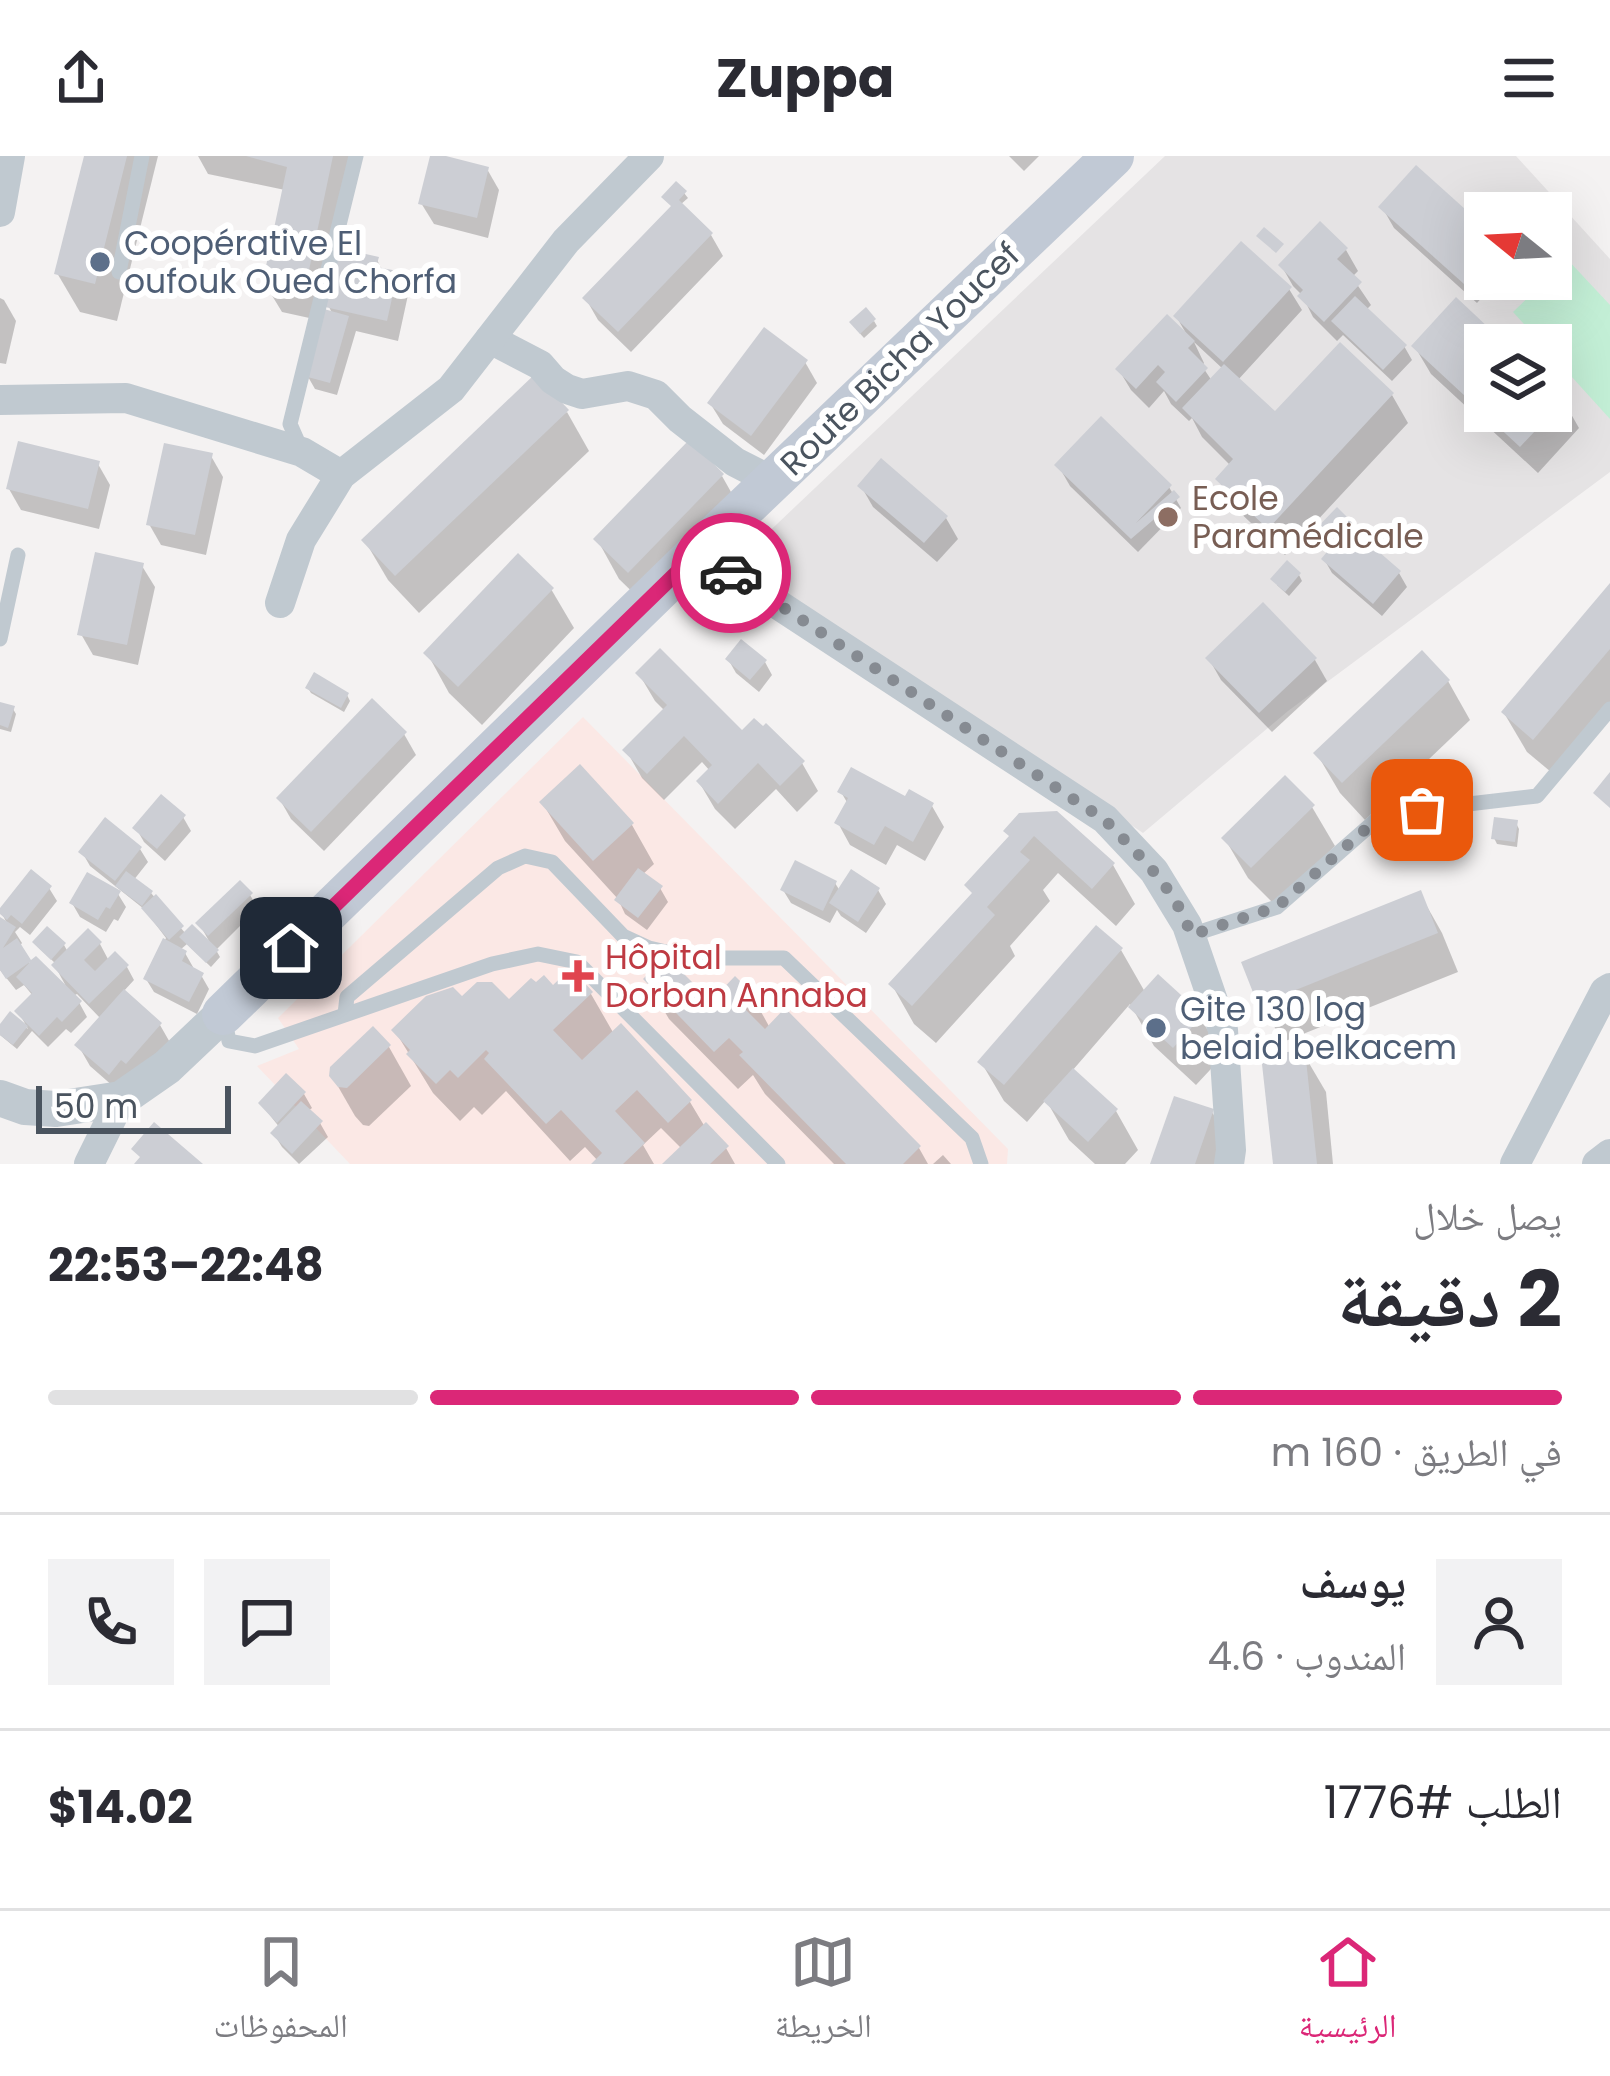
<!DOCTYPE html>
<html lang="ar">
<head>
<meta charset="utf-8">
<style>
  body { margin:0; font-family:Poppins,"Noto Naskh Arabic",sans-serif; background:#f2f2f3; color:#2b2b33; direction:rtl; height:100vh; display:flex; flex-direction:column; font-size:45px; white-space:nowrap }
  * { box-sizing:border-box; margin:0 }
  p { font-size:39px; color:#7c7c81 }
  .icon { flex:none; width:66px; height:66px; fill:none; stroke:currentColor; stroke-width:2; stroke-linecap:round; stroke-linejoin:round }
  .map { position:relative; height:1008px; overflow:hidden; direction:ltr }
  .side { display:flex; flex-direction:column; background:#fff; flex:1 }
  .side>* { flex:none }
  .needle { width:78px; rotate:288deg }
  .controls { position:absolute; left:1464px; top:36px; display:grid; gap:24px }
  .controls a { display:grid; place-items:center; width:108px; height:108px; border-radius:0px; background:#fff; box-shadow:0 12px 48px #0002; font-size:60px }
  .scale { position:absolute; left:36px; bottom:30px; width:195px; box-sizing:border-box; padding-left:12px; border:6px solid #4a545f; border-top:0; font-size:33px; line-height:42px; white-space:nowrap; color:#4a545f; -webkit-text-stroke:9px #fff; paint-order:stroke }
  .pin { position:absolute; display:grid; place-items:center; width:102px; height:102px; color:#fff; margin:-51px; border-radius:24px; box-shadow:0 6px 18px #0006 }
  .courier { position:absolute; display:grid; place-items:center; width:120px; height:120px; margin:-60px; border:9px solid #db2777; border-radius:50%; background:#fff; color:#222; box-shadow:0 3px 15px #0007 }
  .summary em { font-style:normal; font-weight:700 }
  .summary div { display:flex; flex-direction:column-reverse }
  .summary { display:flex; align-items:center; justify-content:space-between; height:204px; padding:0 48px }
  h1 { font-size:78px; font-weight:700; line-height:90px }
  .bar { display:grid; grid-template-columns:repeat(4,1fr); gap:18px 12px; align-content:center; height:144px; padding:0 48px }
  .bar i { height:15px; border-radius:9px; background:#e1e1e2 }
  .bar .current { background:#db2777 }
  .bar p { grid-column:span 4 }
  .line { display:flex; align-items:center; gap:30px; padding:0 48px; border-top:3px solid #e1e1e2 }
  .line div { flex:1 }
  .round { display:grid; place-items:center; flex:none; width:126px; height:126px; border-radius:0px; background:#f2f2f3 }
  header { display:flex; justify-content:space-between; align-items:center; height:156px; padding:0 48px; background:#fff; font-size:54px; font-weight:700 }
  .menu { display:flex; justify-content:space-around; align-items:center; height:168px; border-top:3px solid #e1e1e2; background:#fff; font-size:33px; color:#7c7c81 }
  .menu a { display:grid; justify-items:center; gap:6px }
  .menu .current { color:#db2777 }
  .map>svg:first-child { display:block }
</style>
</head>
<body>
<header><svg class="icon" aria-label="menu" viewBox="0 0 24 24"><path d="M4 6h16M4 12h16M4 18h16"/></svg>Zuppa<svg class="icon" aria-label="share" viewBox="0 0 24 24"><path d="M12 15V3M7 8l5-5 5 5M5 13v7h14v-7"/></svg></header>
<div class="map">
<svg width="1610" height="1008" viewBox="0 0 1610 1008">
  <rect width="100%" height="100%" fill="#f4f2f2"/>
  <path fill="#e5e3e4" fill-rule="evenodd" d="M1165,0H1516L1610,103V316L1288,555L1143,677L738,405ZM1485,57H1551V123H1485ZM1485,189H1551V255H1485Z"/>
  <polygon fill="#fbe8e5" points="583,561 1008,993 1007,1008 350,1008 257,910 299,893 278,862"/>
  <polygon fill="#c3efd6" points="1567,103 1610,149 1610,263 1551,198 1551,189 1543,189 1513,156 1547,123 1551,123 1551,119"/>
  <g fill="#0003" fill-rule="evenodd">
    <polygon points="87,0 158,0 117,165 80,156 57,117"/>
    <polygon points="198,0 350,0 320,155 333,159 329,151 377,104 383,115 396,118 408,139 398,185 356,175 337,239 315,233 307,219 323,165 282,156 265,128 285,34 208,18"/>
    <polygon points="433,0 487,13 499,34 488,82 434,68 421,47"/>
    <polygon points="1009,0 1039,0 1024,15"/>
    <polygon points="684,37 688,42 680,49 711,79 723,100 631,196 598,164 586,143"/>
    <polygon points="1382,51 1485,75 1485,123 1498,123 1477,147 1394,72"/>
    <polygon points="1346,94 1358,115 1352,121 1371,149 1366,154 1404,190 1412,204 1392,225 1343,179 1337,185 1313,161 1302,139 1293,130 1281,109"/>
    <path d="M1289,133L1302,154L1237,225L1275,260L1392,239L1408,267L1285,399L1234,351L1218,323L1231,310L1202,281L1192,262L1189,265L1171,248L1164,235L1149,252L1131,234L1119,214L1187,179L1176,160ZM1194,186L1223,213L1212,225L1202,210L1204,207Z"/>
    <polygon points="0,142 4,144 16,165 6,208 0,207"/>
    <polygon points="1456,146 1503,189 1485,189 1485,255 1551,255 1551,233 1563,244 1579,272 1538,317 1431,218 1415,191"/>
    <polygon points="874,165 877,170 864,182 856,173"/>
    <polygon points="805,206 817,227 764,299 723,268 710,247"/>
    <polygon points="567,256 589,295 419,457 388,424 365,385"/>
    <polygon points="211,300 223,321 206,399 161,389 149,368"/>
    <polygon points="98,308 110,329 99,373 21,354 9,333"/>
    <polygon points="1058,309 1169,331 1181,352 1138,396 1070,330"/>
    <polygon points="722,320 744,359 652,455 619,423 597,383"/>
    <polygon points="861,330 946,362 958,383 937,406 873,351"/>
    <polygon points="1349,366 1358,382 1399,417 1407,431 1382,460 1332,417 1324,403 1328,399 1314,379"/>
    <polygon points="142,410 155,431 138,509 93,499 81,478"/>
    <polygon points="1299,419 1302,425 1289,440 1277,429"/>
    <polygon points="1610,432 1610,558 1557,621 1527,596 1504,557"/>
    <polygon points="551,433 574,472 482,569 449,537 427,497"/>
    <polygon points="728,503 765,506 772,519 759,536 736,517"/>
    <polygon points="1209,503 1315,504 1327,525 1272,576 1221,524"/>
    <polygon points="639,518 742,578 802,607 818,635 797,656 776,633 735,673 715,653 699,626 710,615 702,606 664,644 642,622 626,594 665,555 655,545"/>
    <polygon points="1448,525 1470,564 1365,664 1340,637 1317,598"/>
    <polygon points="308,532 347,539 350,545 344,556 311,537"/>
    <polygon points="0,549 13,553 16,558 11,576 0,573"/>
    <polygon points="404,578 416,599 324,695 291,663 279,642"/>
    <polygon points="841,636 932,650 944,671 925,705 897,689 886,709 850,689 838,667 848,648"/>
    <polygon points="542,646 632,669 654,708 642,719 660,732 668,746 647,774 625,758 618,743 565,685"/>
    <polygon points="1312,651 1335,690 1275,749 1248,722 1225,683"/>
    <polygon points="1021,660 1113,709 1135,748 1116,770 1058,717 1043,734 1050,745 1010,790 1015,800 936,887 914,868 892,829 974,740 1011,682"/>
    <polygon points="183,661 191,675 165,705 144,686 136,672"/>
    <polygon points="1516,667 1519,673 1517,691 1497,688 1494,682"/>
    <polygon points="140,693 148,706 133,725 151,737 186,778 210,787 199,767 250,739 258,752 216,794 220,801 211,811 187,788 180,794 185,797 193,811 191,814 201,819 209,833 197,858 154,836 146,823 166,782 144,753 90,710 82,696"/>
    <polygon points="835,727 840,735 878,734 886,748 866,777 841,760 837,754 830,767 791,747 783,734"/>
    <polygon points="49,732 57,745 30,779 20,771 15,776 22,787 19,791 31,809 68,834 55,810 56,808 39,792 64,789 68,796 88,776 100,788 109,805 127,811 134,824 123,836 160,869 172,890 122,938 90,910 78,889 101,863 77,838 75,839 87,861 71,877 66,873 48,891 32,875 17,893 0,879 0,873 10,860 28,873 18,855 33,840 24,829 16,834 0,814 0,764 9,771 1,756"/>
    <polygon points="118,738 126,751 118,765 114,763 106,776 80,761 72,747"/>
    <polygon points="1420,738 1442,777 1458,816 1283,886 1261,847"/>
    <polygon points="1121,794 1145,836 1200,861 1223,900 1196,929 1154,890 1130,848 1072,915 1116,955 1138,994 1125,1008 1095,1008 1069,984 1046,944 1027,966 1004,945 981,906"/>
    <polygon points="646,824 711,849 754,843 770,872 919,992 928,1008 834,1008 765,938 753,919 738,933 669,863"/>
    <polygon points="553,833 591,838 614,878 690,946 705,971 726,992 735,1008 666,1008 682,993 661,972 643,989 654,1008 596,1008 598,1005 585,991 570,1005 506,935 482,959 474,951 460,965 433,937 395,875 462,845 509,847"/>
    <polygon points="373,874 389,891 411,930 369,970 363,969 355,960 332,920"/>
    <polygon points="1303,897 1326,936 1333,1008 1276,1008"/>
    <polygon points="304,938 312,952 308,955 320,967 328,981 299,1008 282,991 274,978 280,972 261,948"/>
    <polygon points="1212,956 1235,995 1230,1008 1154,1008"/>
    <polygon points="943,999 951,1008 933,1008"/>
  </g>
  <g fill="#ccced4">
    <polygon points="84,0 127,0 95,128 54,118"/>
    <polygon points="246,0 333,0 304,138 262,129 287,11"/>
    <polygon points="430,0 446,0 489,11 477,62 418,48"/>
    <polygon points="1416,9 1485,71 1485,104 1464,128 1378,51"/>
    <polygon points="676,25 687,35 679,44 713,77 618,176 582,142 671,50 661,41"/>
    <polygon points="1320,65 1348,92 1337,103 1362,126 1324,166 1297,140 1303,134 1278,109"/>
    <polygon points="1264,71 1284,88 1276,97 1256,80"/>
    <polygon points="1241,85 1292,131 1223,206 1173,160"/>
    <polygon points="339,92 379,101 376,111 398,115 387,165 325,151"/>
    <polygon points="1355,140 1407,189 1383,214 1331,165"/>
    <polygon points="1456,141 1507,189 1485,189 1485,255 1551,255 1551,229 1565,243 1520,291 1411,190"/>
    <polygon points="866,151 876,163 860,178 849,166"/>
    <polygon points="324,153 349,160 330,227 304,220"/>
    <polygon points="1167,158 1195,185 1188,192 1208,212 1176,246 1156,226 1165,216 1158,209 1136,233 1115,213"/>
    <polygon points="764,171 808,204 751,280 707,247"/>
    <polygon points="1340,186 1394,237 1268,373 1215,323 1233,303 1182,252 1224,208 1275,255"/>
    <polygon points="535,218 569,254 395,420 361,384"/>
    <polygon points="1101,260 1172,329 1136,367 1174,334 1180,341 1131,383 1054,309"/>
    <polygon points="689,284 724,318 628,417 593,383"/>
    <polygon points="18,285 100,305 88,353 6,333"/>
    <polygon points="164,287 213,297 195,379 146,369"/>
    <polygon points="881,302 948,360 924,387 857,330"/>
    <polygon points="1337,351 1351,365 1324,393 1310,379"/>
    <polygon points="1349,370 1401,415 1373,448 1321,403"/>
    <polygon points="95,396 144,407 127,489 77,479"/>
    <polygon points="518,397 554,432 458,531 423,497"/>
    <polygon points="1287,404 1301,417 1285,436 1270,423"/>
    <polygon points="1610,427 1610,493 1533,584 1501,556"/>
    <polygon points="1263,446 1317,502 1259,557 1205,502"/>
    <polygon points="741,483 767,504 750,524 725,503"/>
    <polygon points="660,492 742,574 754,562 763,570 766,567 805,605 780,630 758,607 718,648 696,625 712,609 684,580 647,618 622,594 667,549 635,517"/>
    <polygon points="1422,494 1450,524 1342,627 1313,597"/>
    <polygon points="314,516 349,537 341,552 305,532"/>
    <polygon points="372,542 407,576 311,676 276,642"/>
    <polygon points="0,546 15,550 8,572 0,569"/>
    <polygon points="580,608 634,667 593,705 539,646"/>
    <polygon points="851,611 905,640 909,633 934,647 913,686 885,670 874,689 834,667 848,642 837,636"/>
    <polygon points="1610,616 1610,652 1593,637"/>
    <polygon points="1285,619 1315,649 1251,712 1221,682"/>
    <polygon points="161,638 186,659 157,693 132,672"/>
    <polygon points="1057,655 1115,707 1092,733 1034,680 1020,696 1030,704 987,751 995,759 912,850 888,828 972,737 964,729 1009,680 1003,675 1019,657"/>
    <polygon points="105,661 142,691 115,725 78,696"/>
    <polygon points="1494,661 1518,664 1515,686 1491,683"/>
    <polygon points="795,704 837,725 823,755 780,734"/>
    <polygon points="638,712 663,730 638,762 614,744"/>
    <polygon points="31,713 52,730 22,768 11,759 7,764 0,758 0,752"/>
    <polygon points="851,713 880,732 858,766 829,747"/>
    <polygon points="126,715 153,735 142,750 115,730"/>
    <polygon points="87,716 121,735 110,753 106,751 98,764 69,747"/>
    <polygon points="240,724 253,737 208,780 195,767"/>
    <polygon points="1421,734 1438,777 1258,849 1241,806"/>
    <polygon points="156,738 184,770 169,784 141,752"/>
    <polygon points="0,761 16,771 3,792 17,782 31,804 36,800 82,845 62,866 57,861 39,880 14,855 32,837 16,821 30,806 6,823 0,814"/>
    <polygon points="192,768 219,794 206,807 179,781"/>
    <polygon points="1096,769 1123,792 1004,929 977,906"/>
    <polygon points="47,770 66,787 51,804 32,786"/>
    <polygon points="88,772 102,786 84,804 95,815 115,795 129,809 89,848 51,809"/>
    <polygon points="163,782 187,795 182,805 204,817 189,846 143,823"/>
    <polygon points="666,800 711,845 735,820 756,841 745,853 765,873 785,852 921,990 903,1008 846,1008 739,899 743,896 729,882 714,896 643,823"/>
    <polygon points="571,812 593,836 553,874 582,904 621,867 692,944 668,967 637,934 615,955 645,987 623,1008 591,1008 602,997 561,954 546,968 484,903 489,897 486,894 458,922 450,914 436,928 406,898 410,894 391,874 426,840 453,831 462,840 477,826 492,826 509,843 531,822 536,826 544,819 553,829"/>
    <polygon points="1158,818 1203,859 1173,892 1128,851"/>
    <polygon points="124,833 162,867 126,908 121,904 109,919 74,889"/>
    <polygon points="10,855 28,870 13,889 0,879 0,868"/>
    <polygon points="373,870 391,889 347,932 338,931 329,920 330,911"/>
    <polygon points="1305,894 1317,1008 1273,1008 1261,899"/>
    <polygon points="1073,912 1118,953 1088,986 1043,945"/>
    <polygon points="286,917 306,936 277,967 258,947"/>
    <polygon points="1174,940 1214,953 1195,1008 1150,1008"/>
    <polygon points="301,945 323,965 292,998 270,977"/>
    <polygon points="154,966 203,1008 134,1008 140,1001 131,993"/>
    <polygon points="706,966 729,990 710,1008 662,1008"/>
  </g>
  <g fill="none" stroke-linecap="round" stroke-linejoin="round">
    <g stroke="#c0c9d0" stroke-width="15">
      <polyline points="119,116 142,0"/>
      <polyline points="301,293 290,268 356,0"/>
      <polyline points="0,483 18,399"/>
      <polyline points="1191,779 1277,751 1383,658 1537,640 1610,553"/>
      <polyline points="345,858 347,841 498,712 525,700 552,706 623,780 649,792 683,800 715,802 784,802 972,982 981,1008"/>
      <polyline points="224,861 229,885 255,890 492,808 538,798 577,806 778,1008"/>
    </g>
    <g stroke="#c0c9d0" stroke-width="30">
      <polyline points="0,56 10,0"/>
      <polyline points="490,183 540,209 553,224 567,233 582,238 628,230 656,239 680,263 735,306 772,325"/>
      <polyline points="0,244 126,242 302,296 341,319"/>
      <polyline points="698,396 1105,663 1154,715 1187,769 1223,874 1231,994 1229,1008"/>
      <polyline points="280,447 301,384 341,319 451,233 566,85 649,0"/>
      <polyline points="89,1008 121,943"/>
      <polyline points="1515,1008 1605,835 1610,832"/>
      <polyline points="1597,1008 1610,998"/>
    </g>
    <polyline stroke="#c0c9d0" stroke-width="36" points="0,942 25,951 56,953 121,943 167,911 223,858"/>
    <polyline stroke="#c1c9d5" stroke-width="42" points="223,858 698,396 1113,0"/>
  </g>
  <g fill="none" stroke-linecap="round" stroke-linejoin="round">
    <path stroke="#868b92" stroke-width="12" stroke-dasharray="0 21.6" d="M731,417L1105,664C1137,697 1177,734 1191,779L1277,751L1383,658L1422,654"/>
    <polyline stroke="#db2777" stroke-width="15" points="291,792 698,396 731,417"/>
  </g>
  <g fill="#5c6f8a" stroke="#fff" stroke-width="4.5">
    <circle cx="100" cy="106" r="12"/>
    <circle cx="1156" cy="872" r="12"/>
  </g>
  <circle fill="#8d6e63" stroke="#fff" stroke-width="4.5" cx="1168" cy="361" r="12"/>
  <path fill="#e0444e" stroke="#fff" stroke-width="4.5" d="M572 802h12v12h12v12h-12v12h-12v-12h-12v-12h12z"/>
  <g text-anchor="middle" dominant-baseline="central" stroke-width="12" stroke-linejoin="round" paint-order="stroke">
    <g font-size="33" fill="#4e5e75" stroke="#fff" text-anchor="start">
      <text x="124" y="87">Coopérative El<tspan x="124" dy="38">oufouk Oued Chorfa</tspan></text>
      <text x="1180" y="853">Gite 130 log<tspan x="1180" dy="38">belaid belkacem</tspan></text>
    </g>
    <g font-size="33" fill="#4a545f" stroke="#fff">
      <text transform="translate(900 203) rotate(-44)">Route Bicha Youcef</text>
    </g>
    <g font-size="33" fill="#785e54" stroke="#fff" text-anchor="start">
      <text x="1192" y="342">Ecole<tspan x="1192" dy="38">Paramédicale</tspan></text>
    </g>
    <g font-size="33" fill="#be3a42" stroke="#fff" text-anchor="start">
      <text x="605" y="801">Hôpital<tspan x="605" dy="38">Dorban Annaba</tspan></text>
    </g>
  </g>
</svg>
<div class="controls">
<a><svg class="needle" viewBox="-14 -14 28 28"><path d="M0-13l5 13h-10z" fill="#e53935"/><path d="M0 13l5-13h-10z" fill="#7c7c81"/></svg></a>
<a><svg class="icon" aria-label="layers" viewBox="0 0 24 24"><path d="M12 4l9 5-9 5-9-5zM3 14l9 5 9-5"/></svg></a>
</div>
<div class="scale">50 m</div>
<div class="pin" style="left:1422px;top:654px;background:#ea580c"><svg class="icon" aria-label="bag" viewBox="0 0 24 24"><path d="M5 8h14l-1 12H6zM9 8a3 3 0 0 1 6 0"/></svg></div>
<div class="pin" style="left:291px;top:792px;background:#1f2937"><svg class="icon" aria-label="home" viewBox="0 0 24 24"><path d="M3 11l9-7 9 7M6 9v11h12V9"/></svg></div>
<div class="courier" style="left:731px;top:417px"><svg class="icon" aria-label="car" viewBox="0 0 24 24"><path d="M5 17H2v-5l4-1 3-4h7l3 4 3 1v5h-3M9 17h6M6 11h13"/><circle cx="7" cy="17" r="2"/><circle cx="17" cy="17" r="2"/></svg></div>
</div>
<section class="side">
<div class="summary"><div><h1>2 دقيقة</h1><p>يصل خلال</p></div><em>22:48–22:53</em></div>
<div class="bar"><i class="current"></i><i class="current"></i><i class="current"></i><i></i><p>في الطريق · 160 m</p></div>
<div class="line" style="height:216px"><a class="round"><svg class="icon" aria-label="person" viewBox="0 0 24 24"><circle cx="12" cy="8" r="4"/><path d="M4 21q1-7 8-7t8 7"/></svg></a><div><b>يوسف</b><p>المندوب · 4.6</p></div><a class="round"><svg class="icon" aria-label="chat" viewBox="0 0 24 24"><path d="M4 5h16v11H9l-5 4z"/></svg></a><a class="round"><svg class="icon" aria-label="phone" viewBox="0 0 24 24"><path d="M5 4h4l2 5-3 2q2 4 5 5l2-3 5 2v4C11 20 4 13 5 4z"/></svg></a></div>
<div class="line" style="height:156px"><div>الطلب #1776</div><b>$14.02</b></div>
</section>
<nav class="menu">
<a class="current"><svg class="icon" aria-label="home" viewBox="0 0 24 24"><path d="M3 11l9-7 9 7M6 9v11h12V9"/></svg>الرئيسية</a>
<a><svg class="icon" aria-label="map" viewBox="0 0 24 24"><path d="M3 6l6-2 6 2 6-2v14l-6 2-6-2-6 2zM9 4v14M15 6v14"/></svg>الخريطة</a>
<a><svg class="icon" aria-label="saved" viewBox="0 0 24 24"><path d="M7 4h10v16l-5-4-5 4z"/></svg>المحفوظات</a>
</nav>
</body>
</html>
